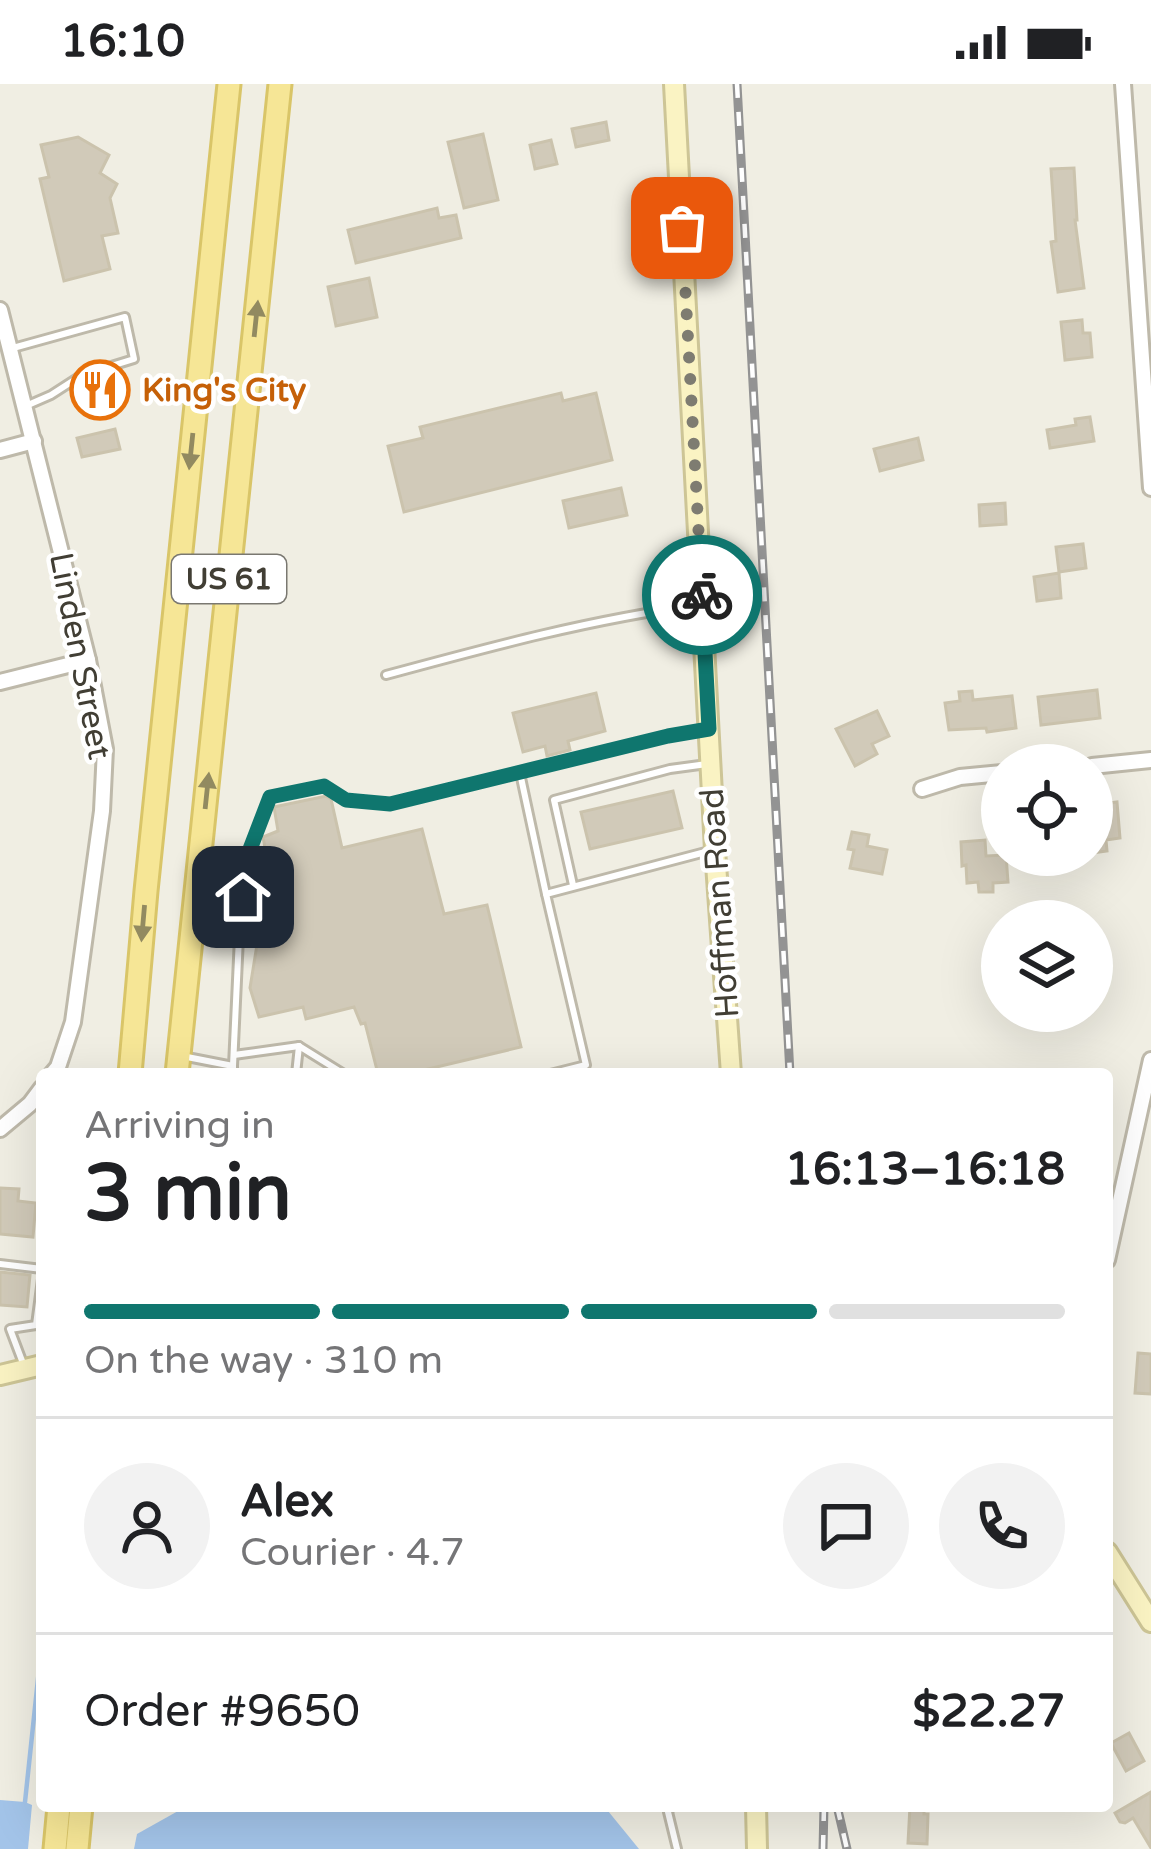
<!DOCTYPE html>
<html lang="en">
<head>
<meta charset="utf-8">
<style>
  body { margin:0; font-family:"Varela Round",sans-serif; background:#f2f2f2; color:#202124; height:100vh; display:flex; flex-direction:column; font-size:45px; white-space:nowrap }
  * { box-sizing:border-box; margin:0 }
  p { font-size:39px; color:#757577 }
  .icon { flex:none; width:66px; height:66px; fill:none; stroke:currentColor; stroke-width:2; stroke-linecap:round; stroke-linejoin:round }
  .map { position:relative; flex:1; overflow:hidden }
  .panel { position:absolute; left:36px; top:984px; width:1077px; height:744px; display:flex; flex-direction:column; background:#fff; border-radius:12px; box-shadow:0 12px 48px #0002 }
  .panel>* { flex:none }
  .buttons { position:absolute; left:981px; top:660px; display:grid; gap:24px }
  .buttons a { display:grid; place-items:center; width:132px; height:132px; border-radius:50%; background:#fff; box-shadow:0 12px 48px #0002; font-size:60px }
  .pin { position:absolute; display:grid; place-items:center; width:102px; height:102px; color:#fff; margin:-51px; border-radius:24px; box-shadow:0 6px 18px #0006 }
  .courier { position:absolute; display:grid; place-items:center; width:120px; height:120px; margin:-60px; border:9px solid #0f766e; border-radius:50%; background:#fff; color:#222; box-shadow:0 3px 15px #0007 }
  .overview em { font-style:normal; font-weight:800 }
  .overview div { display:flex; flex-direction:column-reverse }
  .overview { display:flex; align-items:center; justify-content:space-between; height:204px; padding:0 48px }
  h1 { font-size:78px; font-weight:800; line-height:90px }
  .bar { display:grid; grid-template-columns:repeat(4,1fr); gap:18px 12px; align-content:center; height:144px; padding:0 48px }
  .bar i { height:15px; border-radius:9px; background:#e0e0e0 }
  .bar .on { background:#0f766e }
  .bar p { grid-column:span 4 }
  .line { display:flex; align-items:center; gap:30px; padding:0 48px; border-top:3px solid #e0e0e0 }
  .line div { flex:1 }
  .round { display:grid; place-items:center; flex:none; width:126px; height:126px; border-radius:63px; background:#f2f2f2 }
  .status { display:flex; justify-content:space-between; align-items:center; height:84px; padding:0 60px; background:#fff; direction:ltr }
  .status svg { height:33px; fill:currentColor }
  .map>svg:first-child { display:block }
</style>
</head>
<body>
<div class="status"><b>16:10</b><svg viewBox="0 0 49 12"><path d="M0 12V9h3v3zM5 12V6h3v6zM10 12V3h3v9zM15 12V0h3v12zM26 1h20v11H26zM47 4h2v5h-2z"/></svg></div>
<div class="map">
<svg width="1151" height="1765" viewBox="0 0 1151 1765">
  <rect width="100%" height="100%" fill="#f0eee3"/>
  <g fill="#a3c4e9">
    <polygon points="0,1716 25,1718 32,1721 28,1765 0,1765"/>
    <polygon points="187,1722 604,1722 639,1765 134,1765 137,1750"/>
  </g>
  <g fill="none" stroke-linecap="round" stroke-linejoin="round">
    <polyline stroke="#a3c4e9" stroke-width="4.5" points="25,1718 42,1557"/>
  </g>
  <g fill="#d1cab9" stroke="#cbc3ad" stroke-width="3">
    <polygon points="606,38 609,56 576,63 572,45"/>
    <polygon points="483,50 498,116 464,124 448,58"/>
    <polygon points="78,53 109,71 100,89 117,100 110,114 118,149 102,152 110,185 64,197 40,95 49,93 41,61"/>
    <polygon points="551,56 557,80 535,85 530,61"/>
    <polygon points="1074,84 1077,136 1075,136 1084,204 1058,208 1051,158 1056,157 1051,85"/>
    <polygon points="437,124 439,134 456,131 461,154 356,179 348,146"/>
    <polygon points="369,194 377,233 336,242 328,203"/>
    <polygon points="1082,236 1083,249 1090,249 1092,273 1065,276 1061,238"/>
    <polygon points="120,288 126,313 79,324 74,305 85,298"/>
    <polygon points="561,309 563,317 596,309 612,376 404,428 388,362 423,354 420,343"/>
    <polygon points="1090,333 1094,357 1050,364 1047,346 1076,341 1075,335"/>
    <polygon points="115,345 120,365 82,373 77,354"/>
    <polygon points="918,354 923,376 880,387 874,365"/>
    <polygon points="621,404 627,431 569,444 563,417"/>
    <polygon points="1005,419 1006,440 980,442 979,421"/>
    <polygon points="1083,460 1086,484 1059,488 1056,463"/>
    <polygon points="1059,489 1061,514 1037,517 1034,493"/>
    <polygon points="1097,606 1100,634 1041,641 1038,613"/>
    <polygon points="972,607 973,616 1012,612 1016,644 987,648 986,644 949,646 945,619 960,617 959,608"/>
    <polygon points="596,609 605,647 568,657 570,666 547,672 545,662 523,668 513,629"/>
    <polygon points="877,627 889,652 872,660 877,670 855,682 836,645"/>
    <polygon points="673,707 682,744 590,765 581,728"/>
    <polygon points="326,712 331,715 342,764 422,745 444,830 487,821 521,963 407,990 378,990 365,939 361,940 354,923 306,935 303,923 259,933 250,904 259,848 269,845 256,794 259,780 267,775 263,753 278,747 274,723"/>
    <polygon points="1117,718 1120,754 1106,756 1107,767 1092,769 1092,721"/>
    <polygon points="852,748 869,751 867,762 887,766 882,790 850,784 854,766 848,765"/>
    <polygon points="985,756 986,772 1006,771 1008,798 993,799 993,808 979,808 978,798 967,799 966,781 962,782 961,758"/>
    <polygon points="0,1104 19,1105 18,1117 36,1119 33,1153 0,1150"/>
    <polygon points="0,1188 30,1191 27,1223 0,1221"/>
    <polygon points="1138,1269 1151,1270 1151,1310 1135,1309"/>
    <polygon points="1129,1649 1144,1677 1126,1687 1111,1659"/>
    <polygon points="1151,1708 1151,1764 1133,1734 1125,1739 1120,1738 1115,1729"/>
    <polygon points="910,1722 924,1722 924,1730 928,1730 927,1760 908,1759"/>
  </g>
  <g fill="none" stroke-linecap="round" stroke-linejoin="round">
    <defs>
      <g id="lane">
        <polyline points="13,264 125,233 134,275 82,291 51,311 28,321"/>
        <path d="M386,591C489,563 592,535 699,521"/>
        <polyline points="573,801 554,716 670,685 707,680"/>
        <polyline points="546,810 520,689 668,652 706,645"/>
        <polyline points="234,971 299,962 344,990"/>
        <polyline points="182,972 233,982 233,990"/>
        <polyline points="233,982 239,853 247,774 270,713 324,702 347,716 390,720 520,689"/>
        <polyline points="296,990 299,962"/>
        <polyline points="550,990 586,981 546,810 713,766"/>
        <polyline points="0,1180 42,1185"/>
        <polyline points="24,1282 10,1245 36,1241 42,1195"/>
        <polyline points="671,1722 668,1728 677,1765"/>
      </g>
      <g id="street">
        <polyline points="1123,0 1151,404"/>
        <polyline points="0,226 88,576 105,665 102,727 73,938 58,983 52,990"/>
        <polyline points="0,366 34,357"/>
        <polyline points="0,598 88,576"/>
        <polyline points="1092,682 1151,676"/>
        <polyline points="922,705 960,693 1002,689"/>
        <polyline points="0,1045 30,1020 42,1004"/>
        <polyline points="1107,1176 1151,976"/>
      </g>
      <g id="secondary">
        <polyline points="674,0 715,766 731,990"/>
        <polyline points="0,1291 42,1281"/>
        <polyline points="1107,1468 1151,1538"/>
        <polyline points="756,1722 757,1765"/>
      </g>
      <g id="primary">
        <polyline points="130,990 146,807 229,0"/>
        <polyline points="177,990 280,0"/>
        <polyline points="55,1765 59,1722"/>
        <polyline points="77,1765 81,1722"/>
      </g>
    </defs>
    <use href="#lane" stroke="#beb9aa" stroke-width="12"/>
    <use href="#street" stroke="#beb9aa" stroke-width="20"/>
    <use href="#secondary" stroke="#cdc596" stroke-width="24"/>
    <use href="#primary" stroke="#d9c568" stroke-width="27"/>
    <use href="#lane" stroke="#fff" stroke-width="6"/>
    <use href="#street" stroke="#fff" stroke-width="14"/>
    <use href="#secondary" stroke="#faf3c3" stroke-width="18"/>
    <use href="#primary" stroke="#f6e696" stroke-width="21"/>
    <defs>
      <g id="rail">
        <polyline points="737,0 790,990"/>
        <polyline points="837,1722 847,1765"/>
        <polyline points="823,1765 824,1722"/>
      </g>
    </defs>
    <use href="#rail" stroke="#939393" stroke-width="9"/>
    <use href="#rail" stroke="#fff" stroke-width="4.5" stroke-dasharray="14" stroke-linecap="butt"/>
  </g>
  <defs><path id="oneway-solid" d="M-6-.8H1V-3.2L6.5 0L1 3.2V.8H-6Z" transform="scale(3)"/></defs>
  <g fill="#928a60">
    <use href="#oneway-solid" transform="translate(256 235) rotate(-84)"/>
    <use href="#oneway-solid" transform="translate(191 367) rotate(96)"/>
    <use href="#oneway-solid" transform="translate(207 707) rotate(-84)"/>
    <use href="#oneway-solid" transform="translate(143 839) rotate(95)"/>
  </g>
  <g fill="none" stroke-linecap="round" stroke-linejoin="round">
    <polyline stroke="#7e7c71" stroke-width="12" stroke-dasharray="0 21.6" points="682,144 702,511"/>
    <polyline stroke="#0f766e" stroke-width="15" points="243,813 247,773 270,713 324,702 346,716 390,720 668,652 709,645 702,511"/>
  </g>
  <defs>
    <symbol id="restaurant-ring" viewBox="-11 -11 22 22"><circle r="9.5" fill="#fff" stroke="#e8710a" stroke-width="1.5"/><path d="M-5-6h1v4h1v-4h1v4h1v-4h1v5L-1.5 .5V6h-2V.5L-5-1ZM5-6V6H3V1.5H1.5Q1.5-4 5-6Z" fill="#e8710a"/></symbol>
  </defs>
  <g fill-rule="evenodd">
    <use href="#restaurant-ring" x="67" y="273" width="66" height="66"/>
  </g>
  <g text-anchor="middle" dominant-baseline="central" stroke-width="9" stroke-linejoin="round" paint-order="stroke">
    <rect fill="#fff" stroke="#7a7871" stroke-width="3" x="172" y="471" width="114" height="48" rx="9"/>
    <g font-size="30" font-weight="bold" fill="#413e34">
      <text x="229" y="495">US 61</text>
    </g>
    <g font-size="33" font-weight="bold" fill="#c56008" stroke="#fff" text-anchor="start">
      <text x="142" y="306">King's City</text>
    </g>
    <g font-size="33" fill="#413e34" stroke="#fff">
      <text transform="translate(80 572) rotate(79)">Linden Street</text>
      <text transform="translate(720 819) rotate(-94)">Hoffman Road</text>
    </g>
  </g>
</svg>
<div class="buttons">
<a><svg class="icon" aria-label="locate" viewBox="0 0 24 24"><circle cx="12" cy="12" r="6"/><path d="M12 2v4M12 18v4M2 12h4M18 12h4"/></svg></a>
<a><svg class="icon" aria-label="layers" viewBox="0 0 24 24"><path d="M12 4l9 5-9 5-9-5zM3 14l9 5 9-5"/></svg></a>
</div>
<div class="pin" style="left:682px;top:144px;background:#ea580c"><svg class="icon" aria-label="bag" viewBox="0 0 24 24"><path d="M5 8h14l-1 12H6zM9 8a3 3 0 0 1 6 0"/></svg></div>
<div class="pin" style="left:243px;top:813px;background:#1f2937"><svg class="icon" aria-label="home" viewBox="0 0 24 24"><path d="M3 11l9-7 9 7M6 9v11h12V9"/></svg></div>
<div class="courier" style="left:702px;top:511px"><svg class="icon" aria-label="bike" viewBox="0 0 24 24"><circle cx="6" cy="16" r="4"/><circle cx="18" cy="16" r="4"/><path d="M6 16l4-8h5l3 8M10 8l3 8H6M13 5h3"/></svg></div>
<section class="panel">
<div class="overview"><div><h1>3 min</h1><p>Arriving in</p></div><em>16:13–16:18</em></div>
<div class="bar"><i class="on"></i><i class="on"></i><i class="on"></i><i></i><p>On the way · 310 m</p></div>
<div class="line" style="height:216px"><a class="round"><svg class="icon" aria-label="person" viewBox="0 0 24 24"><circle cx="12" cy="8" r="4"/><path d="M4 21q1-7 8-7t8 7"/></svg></a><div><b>Alex</b><p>Courier · 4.7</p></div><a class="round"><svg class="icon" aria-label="chat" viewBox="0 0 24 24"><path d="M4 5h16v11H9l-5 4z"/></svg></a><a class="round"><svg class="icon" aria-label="phone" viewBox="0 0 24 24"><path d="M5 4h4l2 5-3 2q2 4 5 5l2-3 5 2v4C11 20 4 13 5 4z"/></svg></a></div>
<div class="line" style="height:156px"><div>Order #9650</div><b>$22.27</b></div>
</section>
</div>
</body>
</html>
